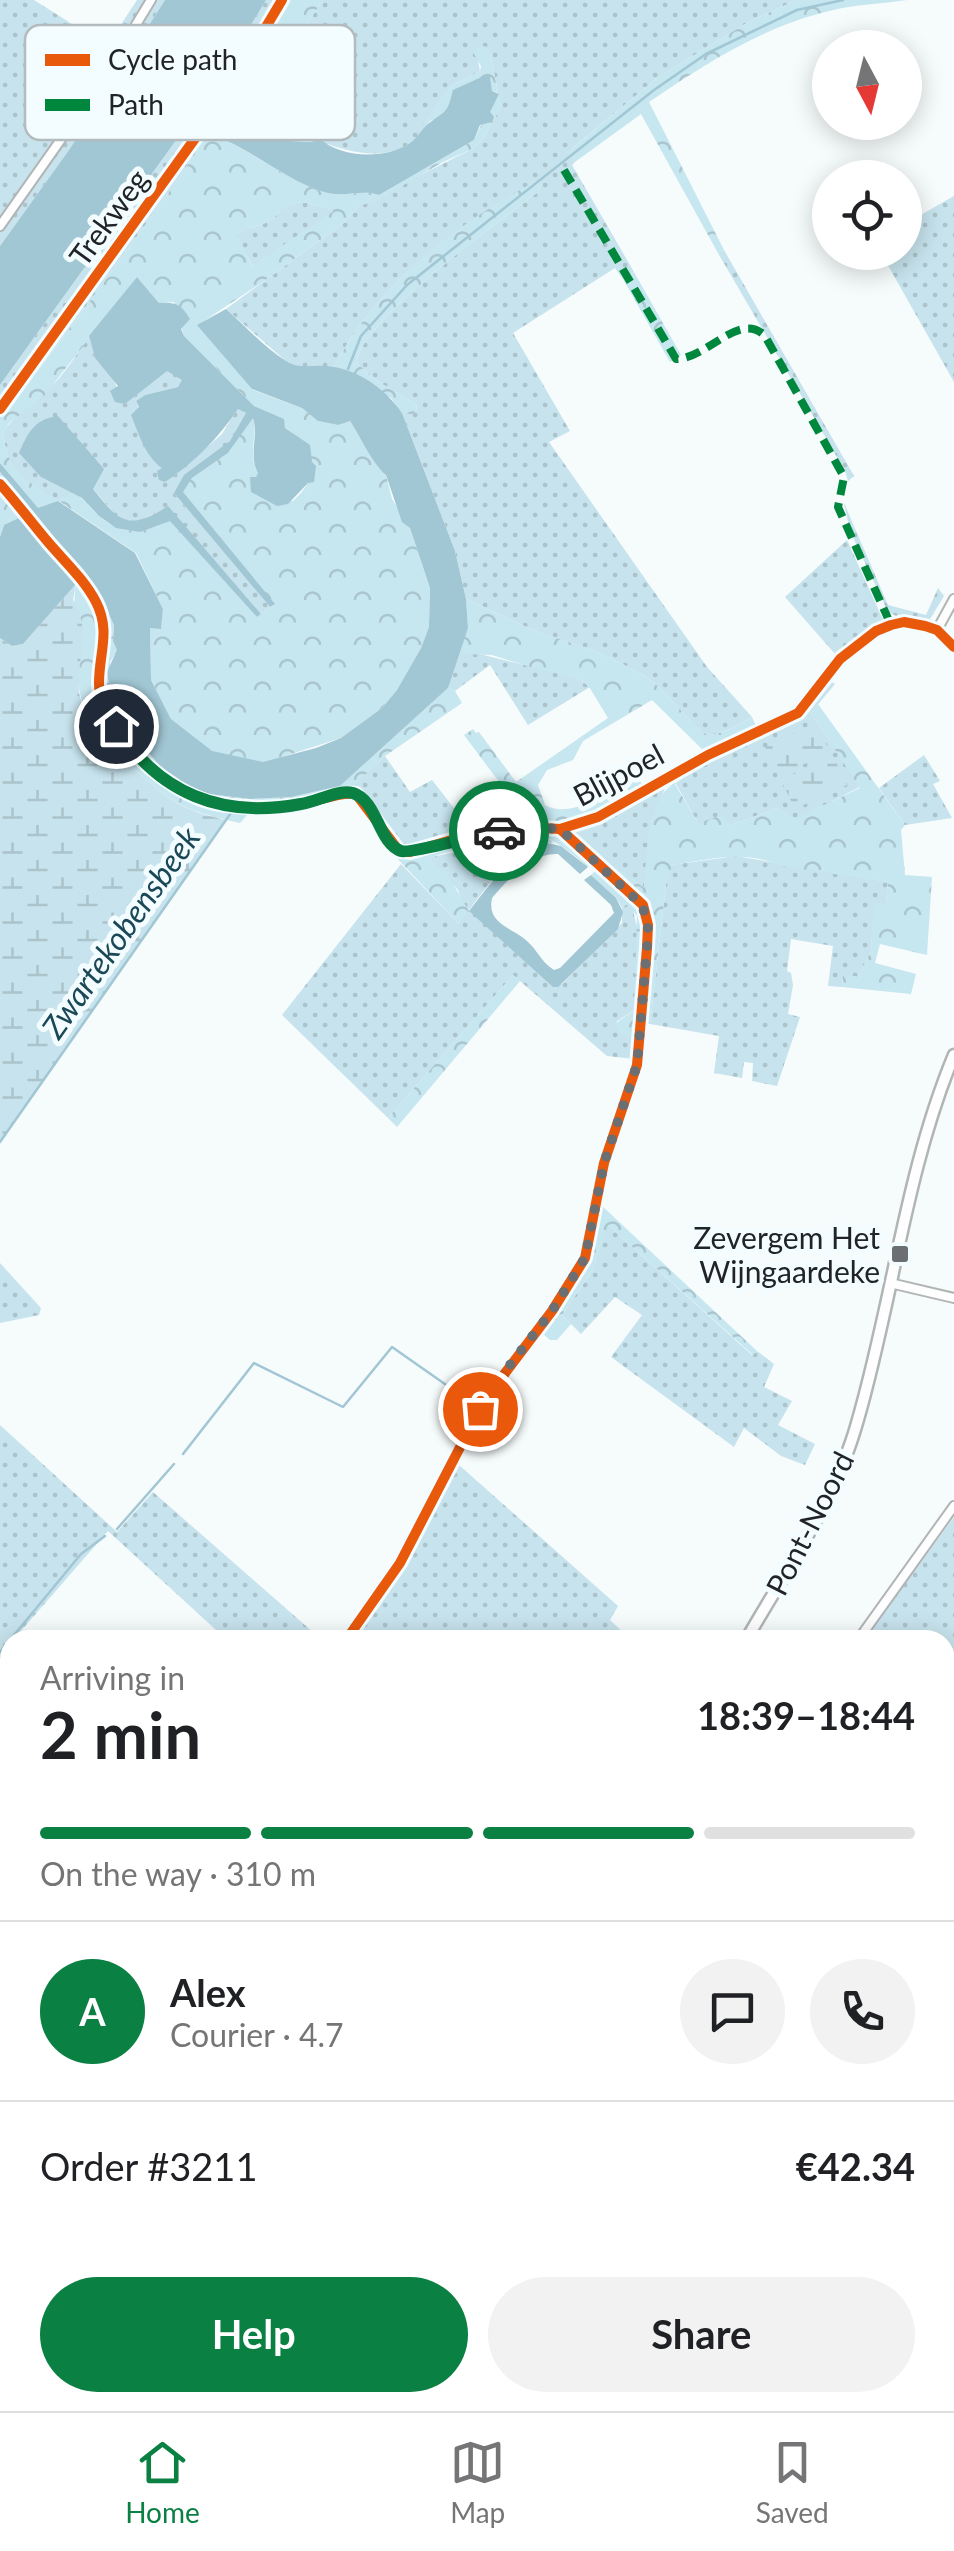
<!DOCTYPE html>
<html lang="en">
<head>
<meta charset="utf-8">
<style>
  body { margin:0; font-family:Lato,sans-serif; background:#f2f2f2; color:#202124; height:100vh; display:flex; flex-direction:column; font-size:38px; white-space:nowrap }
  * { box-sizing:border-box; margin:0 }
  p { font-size:32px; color:#757577 }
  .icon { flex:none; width:55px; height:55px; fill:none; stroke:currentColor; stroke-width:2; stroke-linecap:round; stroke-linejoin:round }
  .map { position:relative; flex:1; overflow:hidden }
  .sheet { position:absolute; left:0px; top:1630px; width:955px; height:782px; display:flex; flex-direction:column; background:#fff; border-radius:30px 30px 0 0; box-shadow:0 5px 25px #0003 }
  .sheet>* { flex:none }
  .needle { width:65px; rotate:173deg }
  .fabs { position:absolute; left:812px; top:30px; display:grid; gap:20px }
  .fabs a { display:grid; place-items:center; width:110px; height:110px; border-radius:50%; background:#fff; box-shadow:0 5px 25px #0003; font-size:50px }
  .pin { position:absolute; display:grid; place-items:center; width:85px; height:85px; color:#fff; margin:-42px; border:5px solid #fff; border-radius:50%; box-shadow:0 2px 10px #0007 }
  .courier { position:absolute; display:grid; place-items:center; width:100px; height:100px; margin:-50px; border:8px solid #0b8043; border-radius:50%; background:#fff; color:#222; box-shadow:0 2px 12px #0007 }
  .overview em { font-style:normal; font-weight:700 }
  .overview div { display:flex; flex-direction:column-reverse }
  .overview { display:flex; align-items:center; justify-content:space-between; height:170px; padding:0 40px }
  h1 { font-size:65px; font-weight:700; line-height:75px }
  .bar { display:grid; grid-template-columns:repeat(4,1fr); gap:15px 10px; align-content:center; height:120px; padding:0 40px }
  .bar i { height:12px; border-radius:8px; background:#e0e0e0 }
  .bar .on { background:#0b8043 }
  .bar p { grid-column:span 4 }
  .line { display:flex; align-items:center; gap:25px; padding:0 40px; border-top:2px solid #e0e0e0 }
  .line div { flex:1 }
  .round { display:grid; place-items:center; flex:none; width:105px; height:105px; border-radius:52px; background:#f2f2f2 }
  .cta { display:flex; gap:20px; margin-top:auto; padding:20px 40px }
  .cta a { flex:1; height:115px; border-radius:60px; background:#0b8043; color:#fff; font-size:40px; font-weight:700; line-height:115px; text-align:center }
  .cta a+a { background:#f2f2f2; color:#202124 }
  .tabs { display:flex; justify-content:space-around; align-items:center; height:140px; border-top:2px solid #e0e0e0; background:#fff; font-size:28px; color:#757577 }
  .tabs a { display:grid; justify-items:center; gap:5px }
  .tabs .on { color:#0b8043 }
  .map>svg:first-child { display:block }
</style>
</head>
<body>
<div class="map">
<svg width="954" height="2411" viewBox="0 0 954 2411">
  <defs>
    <pattern id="grass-dots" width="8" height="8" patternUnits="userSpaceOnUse" patternTransform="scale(2.5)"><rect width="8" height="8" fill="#c7e3ed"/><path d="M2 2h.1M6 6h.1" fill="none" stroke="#abc3cb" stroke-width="1.8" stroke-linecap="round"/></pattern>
    <pattern id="forest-crowns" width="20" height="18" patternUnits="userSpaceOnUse" patternTransform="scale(2.5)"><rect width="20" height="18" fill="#c6e6f0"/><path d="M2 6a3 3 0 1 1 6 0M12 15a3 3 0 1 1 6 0" fill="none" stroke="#aac5ce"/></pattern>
    <pattern id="wetland-marsh" width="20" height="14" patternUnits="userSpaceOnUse" patternTransform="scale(2.5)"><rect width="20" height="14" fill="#c7e3ed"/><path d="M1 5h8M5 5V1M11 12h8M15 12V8" fill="none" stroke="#abc3cb"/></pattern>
  </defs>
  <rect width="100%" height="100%" fill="#f6fbfc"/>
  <g fill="url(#grass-dots)">
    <polygon points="0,0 34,0 107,46 137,0 165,0 69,150 0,246"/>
    <path d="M266,0H291C208,149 101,285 0,422V385L210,93Z"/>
    <path d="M323,0H797L750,21L657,78L569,151L575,162L572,165L634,272L623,279L615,268L513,333L570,431L549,442L707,667L752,717C737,725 720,738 702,733L660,688L644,675L598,652L533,630L466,599L455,551L402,413L417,411L416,404L377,381L357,363C357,323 503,219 538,192L542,184L538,181C455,226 379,282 334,367L304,368L287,362L226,309L345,222L359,206L474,148L483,139L501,107L490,53L478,60L480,71L451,86L423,125L425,128C400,164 356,155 322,142L319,134L294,139L242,135L241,120Z"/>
    <polygon points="954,196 954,382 881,253 905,252 905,224"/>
    <path d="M303,202L335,211L253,267L236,235C247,226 257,228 267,222C282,214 284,203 303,202Z"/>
    <polygon points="724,250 854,476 848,481 845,471 718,253"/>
    <path d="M89,336L95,358L111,375L125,404L167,370L183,380L178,387L145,395L136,401C152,438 130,448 175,475L222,434L238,408L247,414L230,441L174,493L270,607L261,614L168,507L135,523L120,520L93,489L41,477L73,493L58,501C25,479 8,476 3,432C13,416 46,394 61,376C71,364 80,349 89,336Z"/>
    <polygon points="844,503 888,605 926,615 938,588 944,596 929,621 900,618 888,612 850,531"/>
    <polygon points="847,540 884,622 836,655 785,597"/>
    <polygon points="475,653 578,678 590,687 528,725 490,665 455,691 448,688 457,654"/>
    <polygon points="828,680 835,684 811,713 860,787 795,820 777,808 729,826 698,823 676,784 665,788 652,819 644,889 621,872 618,877 573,836 572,832 667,781 676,783 690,772 692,766 798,716"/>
    <polygon points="924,755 940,781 933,784 952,818 905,825 879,788"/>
    <polygon points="385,756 410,792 432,780 457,812 454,835 402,848 365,794 348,790"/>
    <path d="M528,835L551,840L553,843C515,844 490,883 469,910L562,984L622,923V908L627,904L632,907L638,931L634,1010L616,1022L636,1033L634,1059L607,1056L513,975L388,1118L282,1015L401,864L458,923L469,910L462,903L458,890L428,858Z"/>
    <polygon points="736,856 888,882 886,904 874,903 871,951 858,977 843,975 842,987 828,986 833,946 791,939 787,971 791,973 793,985 788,1014 800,1017 777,1086 752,1081 753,1063 744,1062 742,1078 714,1073 719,1036 650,1024 666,884 671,865"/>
    <polygon points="607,1224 752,1355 757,1351 774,1364 764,1387 792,1401 778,1425 815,1444 805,1465 781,1456 744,1428 734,1447 611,1357 642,1315 615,1297 581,1334 562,1315 594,1268"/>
    <polygon points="0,1263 41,1308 39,1315 0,1323"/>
    <polygon points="0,1425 117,1532 153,1492 322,1640 227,1640 108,1531 13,1640 10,1640 1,1654 10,1664 10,1695 0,1710"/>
    <polygon points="459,1465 618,1606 610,1620 631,1640 353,1640 404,1566"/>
    <polygon points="954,1517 954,1729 950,1733 945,1729 945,1640 864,1640"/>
    <polygon points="945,1830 954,1837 954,1944 945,1948"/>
    <polygon points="954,2051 954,2411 896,2411 890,2403 945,2402 945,2055"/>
    <polygon points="10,2245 10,2374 0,2363 0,2252"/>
  </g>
  <g fill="url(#forest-crowns)" fill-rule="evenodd">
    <path d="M291,0H323L241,120L242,134L294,139L320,134L322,142L230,138L227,141C260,157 289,181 324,192C343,198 361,189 379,195L474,140L497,92L492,91L490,76L440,118L430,121L425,128L422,126L451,86L480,71L481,66L473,52L479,45L487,47L490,53L501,107L483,139L474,148L443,162L378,200L359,206L345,222L264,281L198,325L253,390L302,408L318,421L338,425L349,420C360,435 373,465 386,475L392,499L410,528L430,588L429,627L421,648L397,690L382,708L341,738L263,763L212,752L171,719L151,680L150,628H161L163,609L136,553L59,501L38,509L0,463V422C101,285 208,149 291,0ZM303,202L334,211L252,266L237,235C247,226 256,228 267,222C282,214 285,203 303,202ZM137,277L159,303L174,302L184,336L254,406L283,419L285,428C305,440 321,466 304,489C301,494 296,497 293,501H272L251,492L258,473C247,455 258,437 253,417L228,453L192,478L182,492L274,604L257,617L170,520C143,533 120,536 97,514C88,506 84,498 73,493L58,500C25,479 8,475 3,432L9,423L44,396Z"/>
    <path d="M797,0H907C882,4 854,4 829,11C762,27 705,64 649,102L724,250L718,253L641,114L575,162L568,152L657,78L750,21Z"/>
    <path d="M538,180L542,184L538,192C503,219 356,324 357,363L377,381L416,404L417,411L412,414L402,413L391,398L334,367C379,282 455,225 538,180Z"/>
    <polygon points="634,272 681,355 670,362 623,279"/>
    <path d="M0,472L97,590L114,625L113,640L118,650L110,662L115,715L138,744L160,766L209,794L250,799L291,797L340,786L448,688L455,691L462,703L385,756L341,798L305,808L249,813L240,823C219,818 200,814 181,805C153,791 96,735 84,707C74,683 72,609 76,584L4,525L0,537Z"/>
    <path d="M466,599L533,630L598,652L644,675L660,688L702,733C720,738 737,725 752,717L757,728L705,752L652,700L583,741L573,760L547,770L538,785L545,805C573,821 613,788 637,775L643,786L599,812L567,823L532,822L454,835L457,812L510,808L502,796L503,787L464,735L473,729L476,733L479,732L516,782L608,718L588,685L578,678L540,670L492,655L457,654L468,628Z"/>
    <path d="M818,704L905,825L901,830L905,875L932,877L927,955L880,944L875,963L916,974L911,994L842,987L843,974L858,977L871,951L873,903H886L888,882L781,866C745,849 708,860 672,865L666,884L650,1024L644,1023C647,991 660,934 647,904C642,894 627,885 618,877L622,871L644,888C647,860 646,795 675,784L698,823L723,815L729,826L777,808L795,819L860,788L811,713Z"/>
    <path d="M529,830L554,834L591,864L588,867C576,856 563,846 549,839C523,827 456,849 429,858L447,874L469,911L458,923L395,856H411Z"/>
    <polygon points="597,869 641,907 646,924 638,1031 632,1038 620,1034 615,1024 634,1010 637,916 627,904 622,908 616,898 591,875"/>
    <polygon points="513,975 520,981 397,1127 388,1118"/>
    <path d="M601,1205L757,1351L753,1355L608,1225L594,1268L562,1315L571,1324L557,1340H550L542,1333C574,1295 592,1254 601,1205Z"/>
  </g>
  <g fill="url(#wetland-marsh)">
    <path d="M76,584L73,600C92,627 76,662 79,692C83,726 146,783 175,802C190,811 209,816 226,820L0,1142V638L12,646L23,644Z"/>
    <polygon points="816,723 830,752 778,776 765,747"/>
    <polygon points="833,756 847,785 795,809 781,780"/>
  </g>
  <g fill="#a1c6d4">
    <polygon points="165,0 266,0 210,93 0,385 0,246 69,150"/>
    <path d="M486,75L490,76L492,91L499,94L490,112L494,117L492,122L480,125L474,140L379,195C361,189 343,198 324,192C288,181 260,156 227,141L229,138L312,142L319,138C340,158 385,160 410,143C419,137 423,126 432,121C448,110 448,110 453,90Z"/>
    <path d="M137,277L159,303C176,302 181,304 190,319L181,329L184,336L254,406L284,419L285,428L310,445L312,462L316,466L314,482L308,483L288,504L277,506L251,492L250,477H256L258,473C248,455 259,437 253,418L228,453L192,478L183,492L275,604L270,607L174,493L184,475L230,441L246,413L238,409C219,437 194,463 165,482L159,480L157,471L162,468C145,456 139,434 131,415L139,407L136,401L145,395L178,387L182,380L167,371L125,404L115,402L110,391L118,386L95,358L89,336Z"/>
    <path d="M226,309C245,326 264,347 286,361C299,369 310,365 324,366C355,367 385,388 402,413L455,551L466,599L468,628L448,688L340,786L291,797L250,799L209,794L185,784L160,766L115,715L107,672L117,650L113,641L114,625L97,590L0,472V463L38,508L58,501L135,553L163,609L161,629L150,628L151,680L171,719L212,751L263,762L316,748L341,738L382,708L397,690L421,648L429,627L430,588L410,528L402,522L386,475C373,465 360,436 350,421L338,425L318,421L302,408L252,389L197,325Z"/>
    <path d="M58,416L104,469L93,489C120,523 129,531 168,506L261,614L257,617L170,521L140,532L116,528L99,516L82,498L41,477L19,453C28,433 34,419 58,416Z"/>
    <polygon points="19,518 76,584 23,644 12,646 0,638 0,537 4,525"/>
    <path d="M547,843L561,846L588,867L580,874L558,854C530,853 510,878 492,898C486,927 516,927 531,945C539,954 543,963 554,970L560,968L614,913L611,905L584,880L591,875L616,898L623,912L618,929L558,987H553L469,911C491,883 511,853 547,843Z"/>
  </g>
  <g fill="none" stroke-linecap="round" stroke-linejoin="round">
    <g stroke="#a1c6d4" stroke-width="2.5">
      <polyline points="348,369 361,336 407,285 654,90 706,54 797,10 843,0"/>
      <polyline points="0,1142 233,810"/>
      <polyline points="183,1454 254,1363 343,1407 392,1347 472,1403"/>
      <polyline points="117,1529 174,1464"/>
      <polyline points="10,1640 81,1554 105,1536"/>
      <polyline points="0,1652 9,1641"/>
      <polyline points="757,2402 765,2411"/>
    </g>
    <defs>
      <g id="minor">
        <polyline points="0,226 100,84 151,0"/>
        <polyline points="0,409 222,101 282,0"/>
        <path d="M0,484C17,503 32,523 48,542C65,562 84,579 96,602C111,631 99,653 99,683C98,733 170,794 214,803C240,808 271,809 297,805C318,802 336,792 356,794L399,851L410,852L455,839L524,827L560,829L598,817L708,755L798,713L840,659L876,631L891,625L904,622L925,626L937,630L954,647"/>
        <polyline points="937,630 954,599"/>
        <polyline points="890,1283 954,1298"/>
        <polyline points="346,1640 400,1563 484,1401 552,1311 585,1258 604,1163 637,1065 647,948 648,925 643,905 560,829"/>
        <polyline points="858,1640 954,1506"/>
        <polyline points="0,2136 10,2139"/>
        <polyline points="773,2402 780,2411"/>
        <polyline points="462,2411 465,2402"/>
      </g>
      <g id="tertiary">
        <path d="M746,1640C786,1570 835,1501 857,1423C893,1300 905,1173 954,1055"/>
        <polyline points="519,2402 520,2411"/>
      </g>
      <g id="motorway">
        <polyline points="945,1999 954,1995"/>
        <polyline points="945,2026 954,2022"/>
        <polyline points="337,2411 347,2402"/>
        <polyline points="375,2411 385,2402"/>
      </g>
    </defs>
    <use href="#minor" stroke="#b1b5b6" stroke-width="12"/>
    <use href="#tertiary" stroke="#b1b5b6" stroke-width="15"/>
    <use href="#motorway" stroke="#97adb3" stroke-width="19"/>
    <use href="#minor" stroke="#fefeff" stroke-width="8"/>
    <use href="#tertiary" stroke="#fefeff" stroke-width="10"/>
    <use href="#motorway" stroke="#c7dbe0" stroke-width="14"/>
    <path stroke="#00873e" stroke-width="8" stroke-dasharray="15 8" stroke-linecap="butt" d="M564,170L676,359C707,359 740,310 765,336L844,477L838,507L891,625"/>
    <defs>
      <g id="cycleway">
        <polyline points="0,409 222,101 282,0"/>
        <path d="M0,484C17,503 32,523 48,542C65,562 84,579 96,602C111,631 99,653 99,683C98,733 170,794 214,803C240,808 271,809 297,805C318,802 336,792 356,794L399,851L410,852L455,839L524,827L560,829L598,817L708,755L798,713L840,659L876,631L891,625L904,622L925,626L937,630L954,647"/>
        <polyline points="346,1640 400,1563 484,1401 552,1311 585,1258 604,1163 637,1065 647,948 648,925 643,905 560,829"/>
      </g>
    </defs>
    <use href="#cycleway" stroke="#f3fcff" stroke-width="16"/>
    <use href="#cycleway" stroke="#e8590c" stroke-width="10"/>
  </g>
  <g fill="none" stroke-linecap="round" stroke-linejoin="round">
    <polyline stroke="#6b6f71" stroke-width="10" stroke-dasharray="0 18" points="480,1409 495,1384 552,1311 585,1258 604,1163 637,1065 647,948 648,924 642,905 560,829 524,827 499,831"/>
    <path stroke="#0b8043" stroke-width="12" d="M116,726C158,794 223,819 301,804C317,802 338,789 353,793C378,801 378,843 401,851C409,854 484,834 499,831"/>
  </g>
  <rect fill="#6b6f71" stroke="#f3fcff" stroke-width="4" x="890" y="1244" width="20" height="20" rx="5"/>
  <g text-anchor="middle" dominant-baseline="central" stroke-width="10" stroke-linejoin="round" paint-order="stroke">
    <g font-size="30" fill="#202426" stroke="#f3fcff">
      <text transform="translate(108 217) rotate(-54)">Trekweg</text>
      <text transform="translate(618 774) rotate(-28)">Blijpoel</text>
      <text transform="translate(809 1523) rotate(-63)">Pont-Noord</text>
    </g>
    <g font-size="30" fill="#202426" stroke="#f3fcff" text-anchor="end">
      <text x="880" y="1237">Zevergem Het<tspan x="880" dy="34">Wijngaardeke</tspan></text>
    </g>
    <g font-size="32" font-style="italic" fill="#1a4856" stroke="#f3fcff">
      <text transform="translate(120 932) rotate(-55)">Zwartekobensbeek</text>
    </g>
  </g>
  <rect x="25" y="25" width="330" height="115" rx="15" fill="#f3fcff" stroke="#b4bbbe" stroke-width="2.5"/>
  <rect x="45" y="54" width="45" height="12" fill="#e8590c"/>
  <rect x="45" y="99" width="45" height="12" fill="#00873e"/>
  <g font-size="28" fill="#202426">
    <text x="108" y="70">Cycle path</text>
    <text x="108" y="115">Path</text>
  </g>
</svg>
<div class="fabs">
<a><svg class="needle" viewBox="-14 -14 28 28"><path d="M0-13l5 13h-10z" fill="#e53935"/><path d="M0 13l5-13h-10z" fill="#757577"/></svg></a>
<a><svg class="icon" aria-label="locate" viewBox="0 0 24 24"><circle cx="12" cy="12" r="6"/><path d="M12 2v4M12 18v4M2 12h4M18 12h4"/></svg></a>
</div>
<div class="pin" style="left:480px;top:1409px;background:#ea580c"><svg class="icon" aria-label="bag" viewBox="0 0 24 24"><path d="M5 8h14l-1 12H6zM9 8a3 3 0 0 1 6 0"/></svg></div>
<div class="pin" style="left:116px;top:726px;background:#1f2937"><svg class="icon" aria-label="home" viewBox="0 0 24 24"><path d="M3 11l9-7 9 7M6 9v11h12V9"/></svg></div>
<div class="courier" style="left:499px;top:831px"><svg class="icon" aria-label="car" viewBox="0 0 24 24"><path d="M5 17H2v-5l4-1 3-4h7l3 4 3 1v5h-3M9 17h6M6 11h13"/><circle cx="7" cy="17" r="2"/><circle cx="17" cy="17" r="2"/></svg></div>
<section class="sheet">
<div class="overview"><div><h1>2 min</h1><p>Arriving in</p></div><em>18:39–18:44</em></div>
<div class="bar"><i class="on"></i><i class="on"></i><i class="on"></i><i></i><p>On the way · 310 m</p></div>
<div class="line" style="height:180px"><b class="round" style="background:#0b8043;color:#fff">A</b><div><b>Alex</b><p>Courier · 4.7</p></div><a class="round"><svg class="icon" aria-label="chat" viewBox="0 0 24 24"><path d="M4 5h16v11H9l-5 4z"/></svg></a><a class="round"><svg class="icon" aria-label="phone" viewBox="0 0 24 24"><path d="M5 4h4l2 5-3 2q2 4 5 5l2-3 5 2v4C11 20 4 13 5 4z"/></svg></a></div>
<div class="line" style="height:130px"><div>Order #3211</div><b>€42.34</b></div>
<div class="cta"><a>Help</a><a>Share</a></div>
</section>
</div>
<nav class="tabs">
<a class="on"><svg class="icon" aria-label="home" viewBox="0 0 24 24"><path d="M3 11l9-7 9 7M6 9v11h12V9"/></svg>Home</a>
<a><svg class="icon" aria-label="map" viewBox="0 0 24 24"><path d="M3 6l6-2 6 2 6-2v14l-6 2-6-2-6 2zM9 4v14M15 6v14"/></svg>Map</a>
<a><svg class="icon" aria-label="saved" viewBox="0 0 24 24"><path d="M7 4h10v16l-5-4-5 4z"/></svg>Saved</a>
</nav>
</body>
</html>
